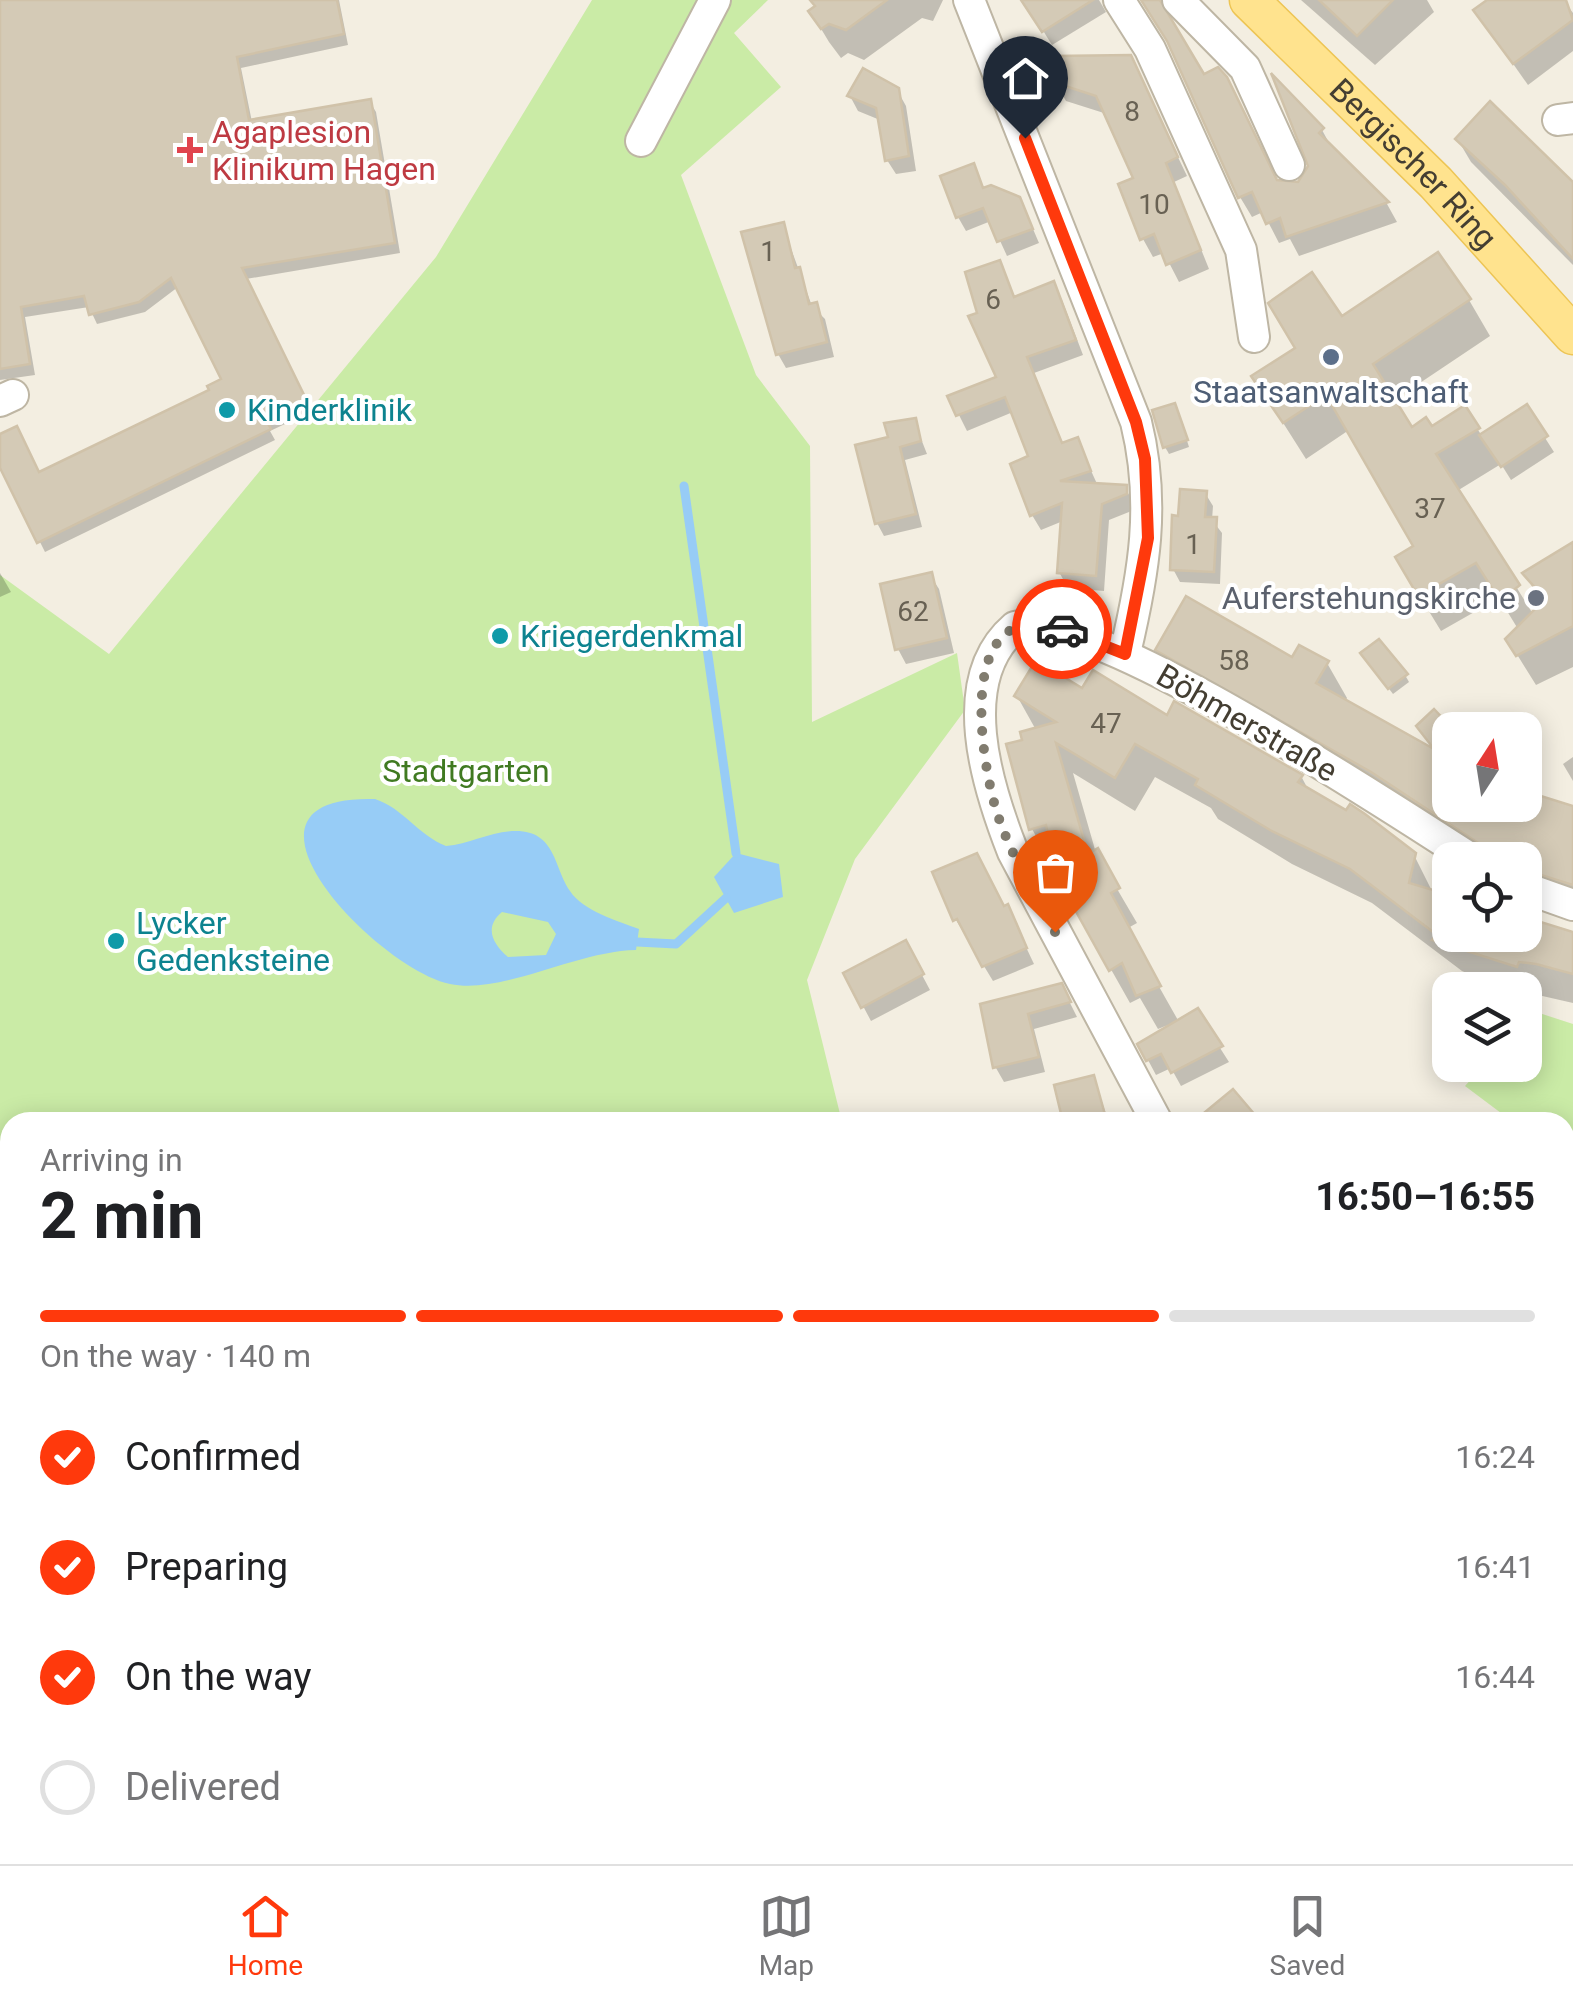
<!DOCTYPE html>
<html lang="en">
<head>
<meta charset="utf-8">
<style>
  body { margin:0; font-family:Roboto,sans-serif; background:#f6f6f6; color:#202124; height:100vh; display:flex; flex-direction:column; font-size:38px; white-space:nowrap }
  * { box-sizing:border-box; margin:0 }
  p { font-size:32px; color:#757577 }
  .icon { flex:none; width:55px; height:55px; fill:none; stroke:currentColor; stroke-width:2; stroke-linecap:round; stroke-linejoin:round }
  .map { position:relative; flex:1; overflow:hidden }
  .drawer { position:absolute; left:0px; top:1112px; width:1575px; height:752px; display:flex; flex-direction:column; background:#fff; border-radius:30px 30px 0 0; box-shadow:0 5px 25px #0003 }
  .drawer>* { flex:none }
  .needle { width:65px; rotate:12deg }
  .tools { position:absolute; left:1432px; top:712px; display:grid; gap:20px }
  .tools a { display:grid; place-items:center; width:110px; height:110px; border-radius:20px; background:#fff; box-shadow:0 5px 25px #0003; font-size:50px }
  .pin { position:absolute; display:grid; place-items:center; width:85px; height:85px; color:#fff; margin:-102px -42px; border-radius:50% 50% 50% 0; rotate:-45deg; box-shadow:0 0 10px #0007 }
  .pin .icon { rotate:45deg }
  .courier { position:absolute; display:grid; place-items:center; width:100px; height:100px; margin:-50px; border:8px solid #ff390c; border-radius:50%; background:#fff; color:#222; box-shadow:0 2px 12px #0007 }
  .overview em { font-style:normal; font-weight:700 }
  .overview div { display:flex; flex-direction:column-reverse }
  .overview { display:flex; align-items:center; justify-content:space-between; height:170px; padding:0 40px }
  h1 { font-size:65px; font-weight:700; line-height:75px }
  .bar { display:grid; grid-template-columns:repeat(4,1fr); gap:15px 10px; align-content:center; height:120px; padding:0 40px }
  .bar i { height:12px; border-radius:8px; background:#e0e0e0 }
  .bar .selected { background:#ff390c }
  .bar p { grid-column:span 4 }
  ol { padding:0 40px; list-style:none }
  li { display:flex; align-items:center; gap:30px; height:110px }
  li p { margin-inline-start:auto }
  li .icon { padding:10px; border-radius:50%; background:#ff390c; color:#fff; stroke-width:4 }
  li:last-child { color:#757577 }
  li i { width:55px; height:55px; border:5px solid #e0e0e0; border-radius:50% }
  .tabs { display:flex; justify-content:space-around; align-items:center; height:140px; border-top:2px solid #e0e0e0; background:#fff; font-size:28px; color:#757577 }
  .tabs a { display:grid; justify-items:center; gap:5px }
  .tabs .selected { color:#ff390c }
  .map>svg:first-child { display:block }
</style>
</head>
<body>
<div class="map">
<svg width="1573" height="1864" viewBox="0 0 1573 1864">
  <rect width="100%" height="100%" fill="#f3eee1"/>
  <g fill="#caeba6">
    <polygon points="592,0 768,0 734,33 781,87 681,175 756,375 810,446 812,722 957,653 965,710 855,859 807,980 842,1122 10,1122 10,1523 0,1531 0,575 109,654 436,257"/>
    <polygon points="1530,1010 1573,1024 1573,1168 1565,1162 1565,1122 1513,1122 1465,1086 1484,1065 1525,1065 1525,1016"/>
    <polygon points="1565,1587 1573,1592 1573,1864 319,1864 308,1855 1565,1855"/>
  </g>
  <g fill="#97ccf6" fill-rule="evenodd">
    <path d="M375,799C403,808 418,835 446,846C470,844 492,831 516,831C556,831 554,868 570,891C583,911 618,921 639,929L636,950C576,951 502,995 450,984C376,968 209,794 375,799ZM502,912L548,922L556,934L546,955L508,957C492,943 484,927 502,912Z"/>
    <polygon points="736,853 779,864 783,897 734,913 714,877"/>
  </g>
  <g fill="#0003">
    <polygon points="0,0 339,0 348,45 241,68 252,122 370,102 376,112 400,253 246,279 311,412 270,431 275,440 45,552 0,462 0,436 39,475 212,391 224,380 178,287 145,312 97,324 89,307 25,317 35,375 0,380"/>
    <polygon points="823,0 943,0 933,21 922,18 864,60 848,53 841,58 829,42 811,12"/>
    <polygon points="1024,0 1099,0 1106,12 1052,45"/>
    <polygon points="1149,0 1159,0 1170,25 1278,182 1299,184 1310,166 1278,84 1322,130 1333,150 1387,204 1397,222 1299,256 1290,239 1279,243 1263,212 1252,217 1240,197"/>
    <polygon points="1301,0 1427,0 1434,12 1375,65"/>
    <polygon points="1492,0 1563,0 1573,13 1573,51 1528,85 1476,11"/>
    <polygon points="1130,57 1187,176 1174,182 1209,269 1179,282 1164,253 1153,257 1143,239 1121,186 1137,180 1107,114 1066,101 1055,82"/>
    <polygon points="897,90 906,106 916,171 896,174 887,160 880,120 858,111 850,96"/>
    <polygon points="1458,140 1573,190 1573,265 1471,162"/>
    <polygon points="973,166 985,190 1027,215 1039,243 1007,256 991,221 966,231 958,217"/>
    <polygon points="782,224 812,306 825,319 834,357 786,368 778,354"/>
    <polygon points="999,263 1016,299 1053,285 1062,300 1083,355 1034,373 1063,445 1077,440 1098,486 1125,488 1134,503 1134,510 1109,520 1104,591 1068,588 1059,572 1063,521 1041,530 1032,515 1032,457 1013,412 967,431 950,397 999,378 980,315"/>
    <polygon points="1469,300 1490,336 1393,401 1412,431 1431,429 1464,409 1482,436 1526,408 1554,452 1511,480 1501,464 1457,491 1533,614 1543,605 1525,574 1573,545 1573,667 1536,685 1508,640 1518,629 1499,598 1441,631 1419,595 1416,547 1349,430 1306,459 1254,377 1341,319"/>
    <polygon points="1178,412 1189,447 1169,454 1165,447"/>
    <polygon points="914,421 927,454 905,460 922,527 884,536 877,523 891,439"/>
    <polygon points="1205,493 1213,506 1212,520 1222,533 1220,584 1180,582 1173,569"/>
    <polygon points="0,573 11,592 0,597"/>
    <polygon points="930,575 939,589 954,653 906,664 898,649 883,586"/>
    <polygon points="1158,650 1327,663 1347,698 1345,702 1434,752 1420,727 1434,713 1451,730 1450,805 1505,805 1534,823 1573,809 1573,912 1525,896 1525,860 1472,860 1178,685"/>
    <polygon points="1367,660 1405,675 1409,682 1393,694"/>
    <polygon points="1082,691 1168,718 1301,776 1309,791 1414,855 1433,893 1450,898 1450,935 1525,935 1525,920 1573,934 1573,1003 1538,995 1536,1000 1525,996 1525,990 1505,990 1462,971 1372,903 1292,864 1218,819 1211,808 1155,777 1135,811 1073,773 1096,853 1137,923 1128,928 1153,976 1179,1022 1197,1012 1229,1062 1181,1086 1171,1068 1156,1075 1140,1045 1168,1025 1158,1029 1140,998 1130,1003 1060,879 1057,861 1051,863 1032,829 1024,742 1036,730 1017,696"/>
    <polygon points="1573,757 1573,781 1563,764"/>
    <polygon points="936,874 1007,907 1034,964 993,981 956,920"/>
    <polygon points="905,943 930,990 871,1021 846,974"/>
    <polygon points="1069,1001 1077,1017 1034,1029 1045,1072 1004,1082 996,1068 983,1006"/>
    <polygon points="1093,1077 1109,1122 1063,1122 1056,1087"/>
    <polygon points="1573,1411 1573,1461 1565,1455"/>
    <polygon points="10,1585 10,1810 0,1811 0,1587"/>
    <polygon points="128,1855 183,1855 180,1864 133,1864"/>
  </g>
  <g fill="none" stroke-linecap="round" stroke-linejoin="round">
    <g stroke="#97ccf6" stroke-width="9">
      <polyline points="684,486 736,853"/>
      <polyline points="637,942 676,944 726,898"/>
    </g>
  </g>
  <g fill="#d4cab6" stroke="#d0c2a9" stroke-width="2.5">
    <polygon points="0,0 337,0 344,34 237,57 249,120 371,99 395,243 242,268 307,401 266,420 271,429 37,543 0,468 0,434 17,426 39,472 209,390 207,386 221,379 171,278 139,302 89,315 84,296 21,307 30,364 0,369"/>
    <polygon points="810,0 887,0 846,30 829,24 821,29 808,11 815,6"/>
    <polygon points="1021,0 1093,0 1042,32"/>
    <polygon points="1141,0 1160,0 1204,74 1218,67 1227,77 1277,180 1298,182 1308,166 1271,73 1324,128 1319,133 1389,202 1286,237 1280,218 1266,224 1252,192 1238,198 1167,41"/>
    <polygon points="1319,0 1393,0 1357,36"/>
    <polygon points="1487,0 1566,0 1573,20 1513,64 1473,10"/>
    <polygon points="1131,55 1178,157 1166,163 1201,250 1166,265 1154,234 1140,240 1118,184 1133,178 1096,96 1053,82 1054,56"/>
    <polygon points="863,68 899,88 909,156 885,161 876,108 847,96"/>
    <polygon points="1490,101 1573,182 1573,259 1505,185 1455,139"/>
    <polygon points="974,163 983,188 991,185 1020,197 1033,229 997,242 983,208 956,218 940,176"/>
    <polygon points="784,222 795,268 800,267 809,304 817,302 827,342 776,355 741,232"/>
    <polygon points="1438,252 1471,299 1373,364 1412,427 1426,417 1432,426 1465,405 1480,428 1436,454 1520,585 1500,601 1476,563 1418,596 1395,557 1413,546 1326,395 1283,423 1251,376 1295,348 1268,303 1312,272 1342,316"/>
    <polygon points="1000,260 1014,297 1054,281 1076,340 1027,357 1062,443 1078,437 1091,471 1060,481 1127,485 1127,494 1102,504 1096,576 1057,573 1062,503 1030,516 1010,464 1028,456 1005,397 956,416 947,396 996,377 968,316 977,313 965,272"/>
    <polygon points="1175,403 1188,440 1163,448 1152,410"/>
    <polygon points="1527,404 1548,436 1501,467 1479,435"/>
    <polygon points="916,418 921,441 900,447 916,514 875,524 855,445 888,437 884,423"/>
    <polygon points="1180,489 1207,491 1205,517 1217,517 1214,572 1170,570 1172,515 1178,516"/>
    <polygon points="1573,542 1573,626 1516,656 1505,639 1545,599 1522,573"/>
    <polygon points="932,572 947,638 895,650 880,584"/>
    <polygon points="1186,596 1292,657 1299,645 1329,661 1316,683 1434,749 1416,726 1434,709 1450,726 1450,805 1510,805 1532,819 1541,796 1573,806 1573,885 1525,870 1525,860 1504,860 1371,772 1155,650"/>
    <polygon points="1379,639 1408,674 1388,689 1360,653"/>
    <polygon points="1036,660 1082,688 1093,670 1167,715 1174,701 1303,775 1298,782 1346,810 1350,804 1365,814 1416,853 1409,883 1450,895 1450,935 1525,935 1525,917 1573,932 1573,974 1536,964 1519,962 1517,967 1432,940 1437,935 1350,869 1270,830 1195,785 1198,779 1135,744 1115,778 1056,743 1088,854 1098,848 1120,888 1111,893 1161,986 1136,996 1122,963 1109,971 1058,879 1046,825 1029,830 1006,744 1022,740 1020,732 1056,722 1014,696"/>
    <polygon points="977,853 1004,906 1008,904 1027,948 982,967 957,919 953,921 932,872"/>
    <polygon points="906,940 924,974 861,1008 843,973"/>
    <polygon points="1062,983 1071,1002 1028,1014 1039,1057 993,1068 980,1004"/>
    <polygon points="1198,1008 1223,1046 1171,1073 1161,1054 1146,1061 1137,1044"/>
    <polygon points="1094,1075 1107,1122 1063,1122 1054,1085"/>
    <polygon points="1233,1089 1261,1122 1193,1122"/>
  </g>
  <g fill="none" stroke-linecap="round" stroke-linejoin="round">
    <defs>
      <g id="minor">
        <path d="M969,0L1136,422C1156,503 1144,573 1125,653"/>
        <polyline points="1119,0 1150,49 1241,250 1254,337"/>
        <polyline points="1178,0 1245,68 1289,165"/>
        <polyline points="1558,120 1573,118"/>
        <polyline points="641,141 715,0"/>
        <polyline points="0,401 13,395"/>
        <polyline points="1525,888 1573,905"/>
        <path d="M1157,1122L1013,852C987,786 953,680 1015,627C1091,607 1395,811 1473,860"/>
        <polyline points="0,1283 10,1283"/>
        <polyline points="1565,1366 1573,1352"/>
        <polyline points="0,1418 10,1419"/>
        <polyline points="0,1553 10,1551"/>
        <polyline points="1565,1587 1573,1592"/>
        <polyline points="325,1855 337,1864"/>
        <polyline points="479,1855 494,1855"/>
      </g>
      <g id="major">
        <path id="s1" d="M1249,0L1436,183L1573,335"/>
      </g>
    </defs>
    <use href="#minor" stroke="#beb6a4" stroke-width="34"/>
    <use href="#major" stroke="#edc555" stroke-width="41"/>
    <use href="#minor" stroke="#fff" stroke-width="30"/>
    <use href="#major" stroke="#ffe38e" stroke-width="38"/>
  </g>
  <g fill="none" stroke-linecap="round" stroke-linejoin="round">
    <path stroke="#817c6f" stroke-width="10" stroke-dasharray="0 18" d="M1055,932C1034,892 1008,851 995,806C979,749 957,595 1062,629"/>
    <polyline stroke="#ff390c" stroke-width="12" points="1025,138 1136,422 1145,459 1148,538 1125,654 1062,629"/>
  </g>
  <path fill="#e0444e" stroke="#fff" stroke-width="4" d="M185 135h10v10h10v10h-10v10h-10v-10h-10v-10h10z"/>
  <circle fill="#5c6f8a" stroke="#fff" stroke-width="4" cx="1331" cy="357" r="10"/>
  <g fill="#0f9aa8" stroke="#fff" stroke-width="4">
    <circle cx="227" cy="410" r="10"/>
    <circle cx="500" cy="636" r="10"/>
    <circle cx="116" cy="941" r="10"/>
  </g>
  <circle fill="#6b7280" stroke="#fff" stroke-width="4" cx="1536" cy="598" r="10"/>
  <g text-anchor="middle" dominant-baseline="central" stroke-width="8" stroke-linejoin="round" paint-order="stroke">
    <g font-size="28" fill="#686153">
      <text x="1132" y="111">8</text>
      <text x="1154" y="204">10</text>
      <text x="768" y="251">1</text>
      <text x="993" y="299">6</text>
      <text x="1430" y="508">37</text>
      <text x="1193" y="544">1</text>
      <text x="913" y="611">62</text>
      <text x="1234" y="660">58</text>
      <text x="1106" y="723">47</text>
    </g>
    <g font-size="32" fill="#be3a42" stroke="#fff" text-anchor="start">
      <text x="212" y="132">Agaplesion<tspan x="212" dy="37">Klinikum Hagen</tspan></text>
    </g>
    <g font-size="32" fill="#443e32" stroke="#fff">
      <text stroke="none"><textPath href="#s1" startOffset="232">Bergischer Ring</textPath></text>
      <text transform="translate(1247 723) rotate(30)">Böhmerstraße</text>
    </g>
    <g font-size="32" fill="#4e5e75" stroke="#fff">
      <text x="1331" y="392">Staatsanwaltschaft</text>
    </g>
    <g font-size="32" fill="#0d838f" stroke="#fff" text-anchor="start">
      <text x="247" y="410">Kinderklinik</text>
      <text x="520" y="636">Kriegerdenkmal</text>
      <text x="136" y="923">Lycker<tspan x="136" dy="37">Gedenksteine</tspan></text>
    </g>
    <g font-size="32" fill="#5b616d" stroke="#fff" text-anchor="end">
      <text x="1516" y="598">Auferstehungskirche</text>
    </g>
    <g font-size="32" fill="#407a21" stroke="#fff">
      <text x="466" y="771">Stadtgarten</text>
    </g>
  </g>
</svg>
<div class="tools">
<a><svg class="needle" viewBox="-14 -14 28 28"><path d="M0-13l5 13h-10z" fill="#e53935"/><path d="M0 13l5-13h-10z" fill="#757577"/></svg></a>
<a><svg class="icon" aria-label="locate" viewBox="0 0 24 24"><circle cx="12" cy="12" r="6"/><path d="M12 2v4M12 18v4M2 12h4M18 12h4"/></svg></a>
<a><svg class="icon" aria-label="layers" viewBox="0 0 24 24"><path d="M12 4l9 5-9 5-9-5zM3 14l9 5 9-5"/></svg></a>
</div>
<div class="pin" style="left:1055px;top:932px;background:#ea580c"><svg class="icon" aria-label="bag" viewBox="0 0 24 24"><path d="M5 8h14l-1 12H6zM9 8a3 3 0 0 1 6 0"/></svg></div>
<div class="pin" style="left:1025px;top:138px;background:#1f2937"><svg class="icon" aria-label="home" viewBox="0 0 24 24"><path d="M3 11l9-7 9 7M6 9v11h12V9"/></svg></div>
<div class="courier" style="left:1062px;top:629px"><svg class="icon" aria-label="car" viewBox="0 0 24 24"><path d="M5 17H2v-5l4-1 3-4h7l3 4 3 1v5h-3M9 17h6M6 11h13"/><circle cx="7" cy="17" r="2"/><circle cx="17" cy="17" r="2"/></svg></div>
<section class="drawer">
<div class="overview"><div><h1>2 min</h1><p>Arriving in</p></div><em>16:50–16:55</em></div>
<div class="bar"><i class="selected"></i><i class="selected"></i><i class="selected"></i><i></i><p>On the way · 140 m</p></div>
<ol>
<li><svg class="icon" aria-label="check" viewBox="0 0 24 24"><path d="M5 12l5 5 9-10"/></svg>Confirmed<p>16:24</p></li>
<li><svg class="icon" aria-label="check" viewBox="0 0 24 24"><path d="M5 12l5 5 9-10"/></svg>Preparing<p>16:41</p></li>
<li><svg class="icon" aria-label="check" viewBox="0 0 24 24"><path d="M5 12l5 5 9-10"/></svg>On the way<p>16:44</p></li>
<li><i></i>Delivered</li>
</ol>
</section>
</div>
<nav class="tabs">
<a class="selected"><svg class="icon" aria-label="home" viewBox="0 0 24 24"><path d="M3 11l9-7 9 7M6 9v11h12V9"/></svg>Home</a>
<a><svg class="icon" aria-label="map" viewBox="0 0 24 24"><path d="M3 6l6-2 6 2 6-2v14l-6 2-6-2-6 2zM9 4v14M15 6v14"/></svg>Map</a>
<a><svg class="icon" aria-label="saved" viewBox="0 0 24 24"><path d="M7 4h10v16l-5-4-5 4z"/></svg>Saved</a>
</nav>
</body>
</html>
